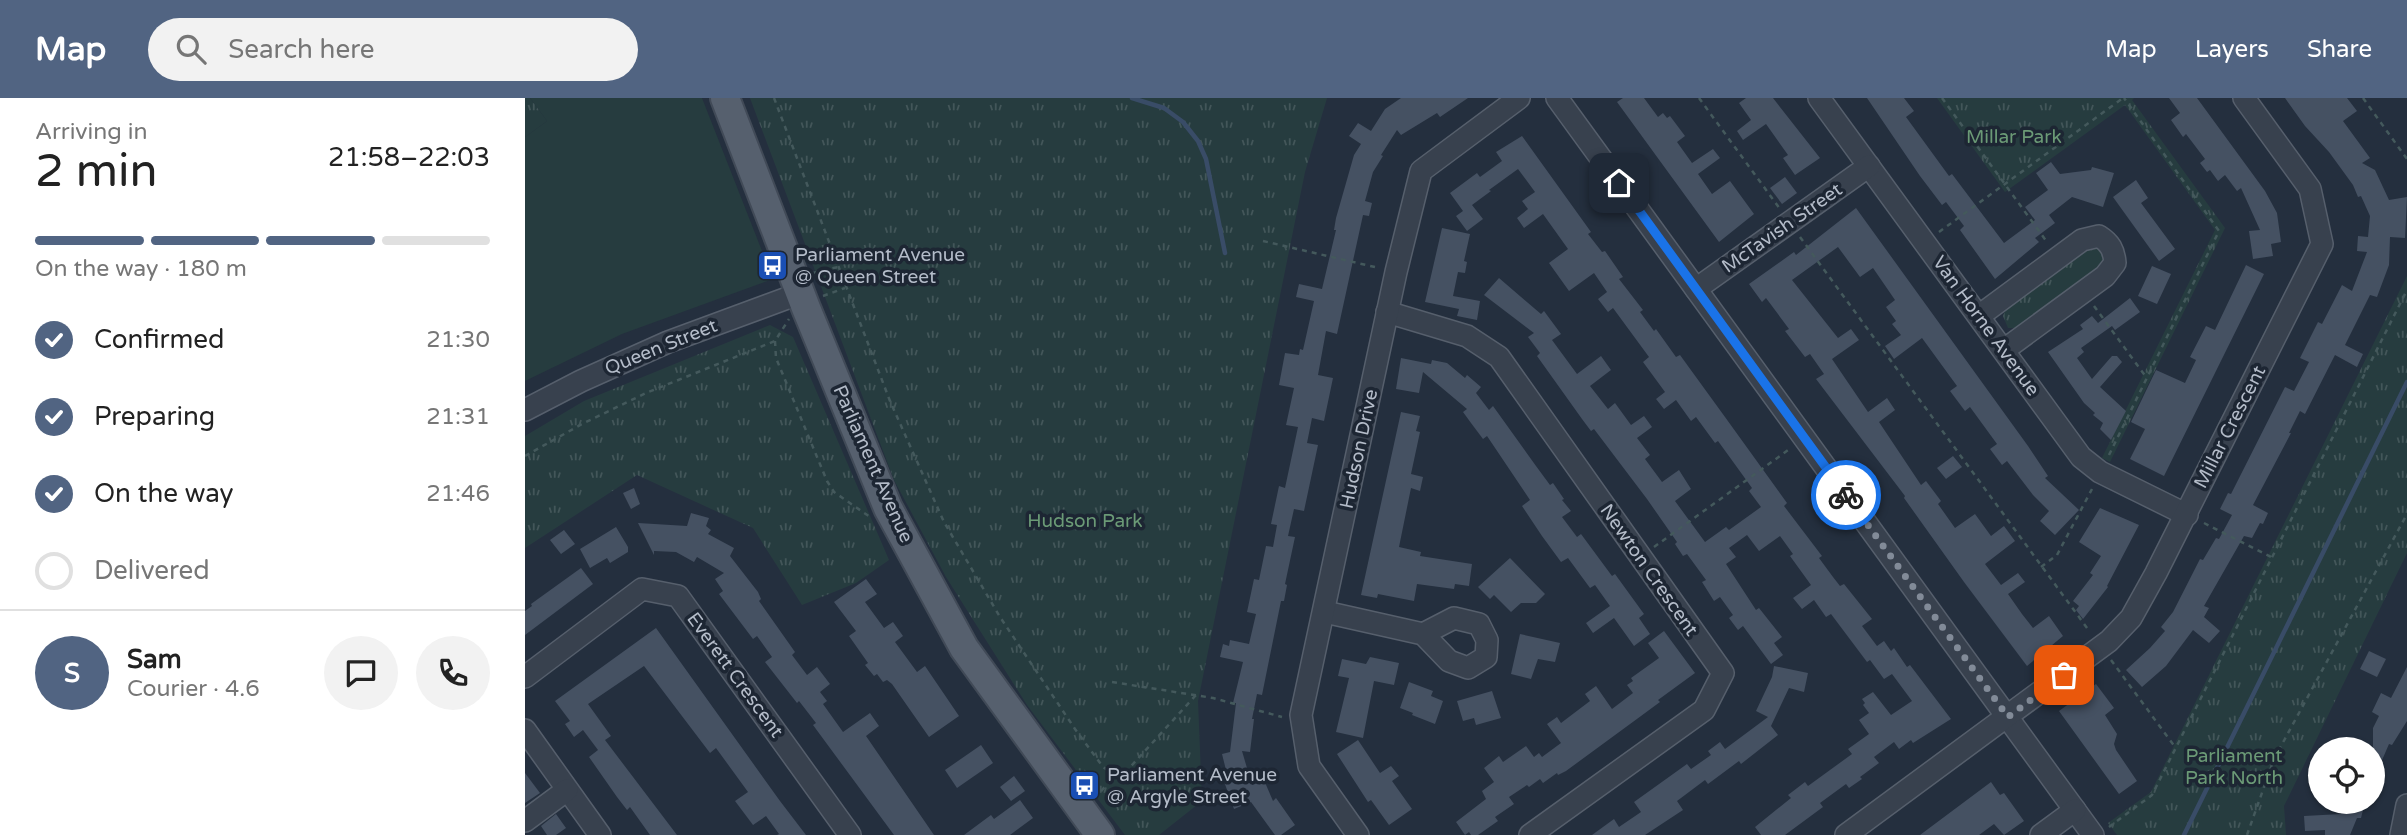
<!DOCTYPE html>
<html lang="en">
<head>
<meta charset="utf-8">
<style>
  body { margin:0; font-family:"Varela Round",sans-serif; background:#f2f2f2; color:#222; height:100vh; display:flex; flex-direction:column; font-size:26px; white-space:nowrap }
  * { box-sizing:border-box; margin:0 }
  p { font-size:23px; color:#767676 }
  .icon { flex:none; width:38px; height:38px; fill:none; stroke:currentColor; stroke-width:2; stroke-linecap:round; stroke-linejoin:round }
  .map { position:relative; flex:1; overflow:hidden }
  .sheet { display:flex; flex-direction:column; background:#fff; width:525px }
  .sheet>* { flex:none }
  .fabs { position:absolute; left:1783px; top:639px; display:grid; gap:14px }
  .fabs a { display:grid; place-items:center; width:77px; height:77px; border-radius:50%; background:#fff; box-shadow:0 2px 5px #0004; font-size:35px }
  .pin { position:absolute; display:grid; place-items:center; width:60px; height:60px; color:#fff; margin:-30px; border-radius:14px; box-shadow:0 4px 10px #0006 }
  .courier { position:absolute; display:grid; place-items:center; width:70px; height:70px; margin:-35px; border:5px solid #1a73e8; border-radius:50%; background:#fff; color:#222; box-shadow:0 2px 9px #0007 }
  .headline em { font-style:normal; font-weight:600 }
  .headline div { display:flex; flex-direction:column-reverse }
  .headline { display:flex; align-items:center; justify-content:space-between; height:119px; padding:0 35px }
  h1 { font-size:46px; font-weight:600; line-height:52px }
  .bar { display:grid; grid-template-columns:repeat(4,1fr); gap:10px 7px; align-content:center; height:84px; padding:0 35px }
  .bar i { height:9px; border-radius:5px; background:#e0e0e0 }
  .bar .selected { background:#516482 }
  .bar p { grid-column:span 4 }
  .line { display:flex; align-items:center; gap:18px; padding:0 35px; border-top:2px solid #e0e0e0 }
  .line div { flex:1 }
  .round { display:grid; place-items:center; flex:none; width:74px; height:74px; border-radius:37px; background:#f2f2f2 }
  ol { padding:0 35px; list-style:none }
  li { display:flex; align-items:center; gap:21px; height:77px }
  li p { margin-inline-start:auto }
  li .icon { padding:7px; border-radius:50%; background:#516482; color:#fff; stroke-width:4 }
  li:last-child { color:#767676 }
  li i { width:38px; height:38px; border:4px solid #e0e0e0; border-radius:50% }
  header { display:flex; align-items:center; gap:42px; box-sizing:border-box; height:98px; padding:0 35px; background:#516482; color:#fff }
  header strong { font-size:33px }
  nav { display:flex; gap:38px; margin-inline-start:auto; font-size:24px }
  .search { width:490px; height:63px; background:#f2f2f2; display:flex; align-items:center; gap:18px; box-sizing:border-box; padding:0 24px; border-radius:38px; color:#767676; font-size:26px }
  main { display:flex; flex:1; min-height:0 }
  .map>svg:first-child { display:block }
</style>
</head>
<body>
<header>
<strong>Map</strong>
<div class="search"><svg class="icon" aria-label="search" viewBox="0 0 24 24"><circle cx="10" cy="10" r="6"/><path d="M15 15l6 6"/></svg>Search here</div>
<nav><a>Map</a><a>Layers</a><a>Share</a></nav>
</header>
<main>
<section class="sheet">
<div class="headline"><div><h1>2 min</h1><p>Arriving in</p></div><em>21:58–22:03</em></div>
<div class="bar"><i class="selected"></i><i class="selected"></i><i class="selected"></i><i></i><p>On the way · 180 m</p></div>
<ol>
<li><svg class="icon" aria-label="check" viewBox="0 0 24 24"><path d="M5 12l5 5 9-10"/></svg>Confirmed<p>21:30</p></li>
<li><svg class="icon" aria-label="check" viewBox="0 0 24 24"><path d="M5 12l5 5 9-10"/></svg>Preparing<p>21:31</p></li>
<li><svg class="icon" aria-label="check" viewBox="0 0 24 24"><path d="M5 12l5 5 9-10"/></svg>On the way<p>21:46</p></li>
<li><i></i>Delivered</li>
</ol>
<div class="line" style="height:126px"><b class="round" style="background:#516482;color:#fff">S</b><div><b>Sam</b><p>Courier · 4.6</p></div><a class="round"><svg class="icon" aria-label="chat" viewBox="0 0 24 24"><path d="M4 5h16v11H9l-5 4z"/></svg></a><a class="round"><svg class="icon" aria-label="phone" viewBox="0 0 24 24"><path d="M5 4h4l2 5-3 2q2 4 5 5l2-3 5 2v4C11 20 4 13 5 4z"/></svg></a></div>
</section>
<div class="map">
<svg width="1882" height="737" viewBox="0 0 1882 737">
  <defs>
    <pattern id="park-tufts" width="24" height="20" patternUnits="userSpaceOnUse" patternTransform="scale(1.75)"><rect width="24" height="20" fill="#263c3f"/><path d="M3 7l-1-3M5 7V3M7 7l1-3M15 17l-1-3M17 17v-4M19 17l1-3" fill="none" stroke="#435659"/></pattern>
  </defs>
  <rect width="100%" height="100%" fill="#242f3e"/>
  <polygon fill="#263c3f" points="5,0 177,0 248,181 97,236 0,283 0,39 22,23"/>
  <g fill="url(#park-tufts)">
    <polygon points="0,0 5,0 22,23 0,39"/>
    <polygon points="225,0 802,0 780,74 673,603 677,703 634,737 600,737 502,607 421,479 369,382"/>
    <polygon points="1412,0 1609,0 1607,2 1700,130 1585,364 1577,360 1690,132 1600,7 1480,94"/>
    <polygon points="1568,143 1574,144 1582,164 1492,230 1483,230 1478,218 1481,210"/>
    <polygon points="1882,178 1882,455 1759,708 1761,737 1592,737 1583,725 1626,694"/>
    <polygon points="245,227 268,239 364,462 331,485 277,507 228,430 112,377 0,450 0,338 59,303"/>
  </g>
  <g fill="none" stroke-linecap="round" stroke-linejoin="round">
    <g stroke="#394c67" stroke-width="4.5">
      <polyline points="607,0 639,10 658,24 673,43 681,61 700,155"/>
      <polyline points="1659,737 1882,284"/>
    </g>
  </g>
  <g fill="#455162">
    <polygon points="876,0 943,0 915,19 912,15 876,37 872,32 856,57 858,58 848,74 840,103 847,105 844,118 838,117 812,236 801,233 793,277 808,280 799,323 787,320 782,345 793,347 779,413 769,411 763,438 770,439 760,486 762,487 759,503 756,503 737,597 732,596 727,621 729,621 725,654 717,653 727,687 739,682 748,703 751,700 770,727 756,737 750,737 726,704 709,711 697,678 702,676 697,656 705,654 711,605 708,605 718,564 695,559 698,546 704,548 705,542 724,546 731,516 722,514 729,481 734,482 741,448 748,449 752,427 746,426 754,388 760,390 773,329 761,327 769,290 754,287 760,255 774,257 775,251 778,252 789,203 771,199 774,186 797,191 811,132 809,132 811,120 829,57 836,46 824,38 833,25 846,33 860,11"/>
    <polygon points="1098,0 1119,0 1133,19 1138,15 1142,20 1145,18 1160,38 1152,44 1167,65 1188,51 1195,60 1173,76 1187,96 1205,83 1229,116 1194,144 1092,4"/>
    <polygon points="1221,0 1248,0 1295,60 1270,77 1258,60 1263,57 1241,26 1218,42 1212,33 1226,22 1214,5"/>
    <polygon points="1342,0 1379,0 1389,13 1381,19 1424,78 1427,76 1479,145 1510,122 1500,109 1523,92 1511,75 1526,64 1535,76 1566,72 1567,69 1589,75 1578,109 1547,99 1524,117 1530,125 1510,140 1514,144 1470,181 1435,132 1439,128 1421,104 1417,107 1395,78"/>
    <polygon points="1644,0 1672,0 1740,93 1752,115 1756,144 1746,146 1748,158 1728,161 1724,133 1735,132 1716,90 1712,93 1700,77 1693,83 1685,72 1682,74 1675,65 1680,61 1661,36 1658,39 1646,22 1655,15"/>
    <polygon points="1760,0 1822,0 1832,13 1818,23 1845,60 1837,65 1850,72 1864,102 1882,99 1880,140 1865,139 1864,167 1852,199 1845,197 1820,247 1838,256 1832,269 1810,257 1780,316 1775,313 1764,335 1766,335 1728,407 1743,415 1738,426 1735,425 1727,440 1719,438 1679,508 1684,510 1679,519 1695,533 1684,545 1668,532 1641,568 1617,589 1601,572 1625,550 1640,533 1636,529 1648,514 1675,461 1678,462 1691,440 1694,441 1707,417 1695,411 1703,395 1706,396 1760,289 1769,293 1784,264 1775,260 1793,224 1797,226 1817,187 1827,193 1842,154 1832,153 1833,138 1843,139 1845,118 1836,98 1833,99 1828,87 1804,54 1780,28"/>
    <polygon points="997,38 1066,134 1063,136 1077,154 1080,153 1098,179 1094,181 1118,212 1115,214 1129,233 1131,231 1151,259 1155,257 1200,319 1262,405 1259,408 1297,458 1294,460 1308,479 1315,488 1319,486 1347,521 1337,528 1352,548 1359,543 1366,553 1369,550 1382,569 1385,567 1426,621 1388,645 1386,642 1374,651 1369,644 1349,659 1354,665 1335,679 1337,681 1324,690 1321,686 1295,705 1298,709 1260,737 1236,737 1230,729 1266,700 1263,697 1280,684 1283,688 1327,656 1323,651 1344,636 1334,622 1344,615 1338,607 1340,605 1337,601 1348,594 1366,617 1387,603 1367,576 1359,581 1345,562 1342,564 1306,516 1301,519 1289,502 1277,511 1268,500 1286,487 1265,458 1268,456 1255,438 1234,453 1222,437 1204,450 1211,459 1201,466 1231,512 1234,510 1257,539 1249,545 1258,557 1246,566 1218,528 1213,532 1204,520 1208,517 1195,499 1189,503 1177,484 1181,482 1162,456 1158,458 1150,446 1152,444 1122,401 1069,331 1066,333 1057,321 1012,258 1015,255 1003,239 1009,235 959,197 974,180 1016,216 1019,213 1036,236 1027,242 1052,276 1076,258 1086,272 1065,288 1083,311 1090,305 1106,327 1119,318 1127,329 1112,340 1125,357 1120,361 1137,384 1154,372 1166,391 1150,403 1180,444 1201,429 1204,432 1236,409 1224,393 1227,390 1193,343 1190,345 1171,319 1166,323 1151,302 1139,311 1131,301 1140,294 1118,264 1124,259 1088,210 1083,214 1073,201 1082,194 1069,175 1044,193 1024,165 1043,151 1018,116 999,130 992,120 1003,111 997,103 1010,94 993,71 964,92 966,93 947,107 958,121 942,133 931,118 938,113 925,95 952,75 955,79 977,63 971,54"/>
    <polygon points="1260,79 1272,95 1257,106 1245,90"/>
    <polygon points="1611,82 1623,100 1616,105 1650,151 1634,163 1588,99"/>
    <polygon points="1331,110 1503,348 1523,378 1520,380 1554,412 1530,437 1515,423 1524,413 1508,397 1482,363 1477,367 1465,351 1472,346 1445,309 1440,313 1425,293 1432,288 1397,240 1369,261 1360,248 1376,237 1367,226 1371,223 1361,209 1370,202 1348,170 1335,179 1313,149 1267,182 1313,240 1326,231 1334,242 1307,261 1343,314 1362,300 1370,312 1354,324 1396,387 1401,383 1416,403 1413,406 1430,430 1450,416 1466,438 1479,428 1490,443 1460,466 1476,487 1493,475 1500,484 1483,496 1497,516 1508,530 1524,518 1538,538 1502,568 1439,484 1379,400 1380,398 1291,281 1299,276 1285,256 1280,259 1260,233 1264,231 1241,200 1237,204 1224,186 1269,154 1271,157"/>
    <polygon points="917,130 945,136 939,163 942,164 940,175 933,174 928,198 955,203 952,222 932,218 934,211 900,204"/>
    <polygon points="1721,167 1739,176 1639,378 1605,361 1620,331 1606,324 1631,272 1660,285 1671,262 1665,259 1681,228 1690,232"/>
    <polygon points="1627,168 1646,176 1632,206 1613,198"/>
    <polygon points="1605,200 1615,214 1590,232 1587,228 1556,250 1559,254 1552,260 1567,281 1587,258 1592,258 1597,264 1575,289 1601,313 1586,342 1575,331 1578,325 1568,317 1570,315 1559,305 1523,254 1558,231 1555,227 1567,218 1573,225"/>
    <polygon points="876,260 906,266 907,262 922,265 940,280 942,277 956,289 951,295 964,312 968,308 1011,368 1025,387 1028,385 1039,401 1037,402 1046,413 1037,419 1052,439 1056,436 1087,478 1090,476 1119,516 1114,520 1125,536 1109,548 1089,520 1068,535 1061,525 1085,508 1070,487 1065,490 1043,460 1036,464 1017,438 997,408 1005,402 962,338 958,341 946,325 938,314 942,311 898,274 894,295 871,291"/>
    <polygon points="876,314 895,318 891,333 895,334 886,376 898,379 895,393 886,390 874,449 896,454 895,458 947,466 944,488 930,486 929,491 892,486 889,503 853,496 852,500 836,497"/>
    <polygon points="1428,358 1437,369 1421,381 1412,370"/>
    <polygon points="109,390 115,406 106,411 98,395"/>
    <polygon points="1575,410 1614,427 1582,488 1583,489 1558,521 1551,512 1554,508 1548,503 1568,477 1565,475 1576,458 1554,444"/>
    <polygon points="166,415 184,420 181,428 186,432 183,436 209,450 205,458 233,494 236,501 234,503 270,554 267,557 282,577 292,569 305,586 295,594 302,603 298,606 318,634 345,615 354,628 341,638 409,737 369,737 288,627 291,625 274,603 272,605 240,564 247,559 232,538 228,541 194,496 198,493 190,481 199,475 172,459 169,464 151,454 129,453 129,457 113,425 162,428"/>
    <polygon points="91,429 103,449 103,454 85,465 82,460 65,470 55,451"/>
    <polygon points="39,432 50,446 36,456 25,442"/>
    <polygon points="985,460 1020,496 1011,505 996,505 986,514 969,497 965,501 953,489"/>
    <polygon points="56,470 68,486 0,537 0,513 7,508 6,506"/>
    <polygon points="341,481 352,496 340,504 359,530 368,524 378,538 370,544 392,574 400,568 434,618 404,639 367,586 362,582 358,584 352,576 349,578 340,567 343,565 324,538 331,533 309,504"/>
    <polygon points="131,530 255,703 281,737 252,737 254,736 241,718 228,727 210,703 223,694 191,650 185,655 119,568 63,606 86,638 80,642 152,737 125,737 105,709 102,712 92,699 64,659 73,652 58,632 49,639 40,626 45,623 30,603"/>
    <polygon points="1139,533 1170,575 1133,602 1135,604 1116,618 1041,673 1033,677 1032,675 1018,685 1015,681 1004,689 1002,687 984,699 989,706 970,719 973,723 953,737 946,737 944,734 940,737 931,724 961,701 957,693 969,684 959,670 974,658 978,664 1001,648 1009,659 1014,655 1017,659 1036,645 1022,626 1032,619 1036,625 1065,603 1060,596 1071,588 1087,611 1108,595 1102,587 1108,583 1106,580 1134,560 1123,545"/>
    <polygon points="995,536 1035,545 1030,564 1013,561 1006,581 986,576"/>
    <polygon points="1844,553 1861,561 1852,579 1835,571"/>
    <polygon points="845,559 874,565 869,587 849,583 838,640 811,634 824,580 813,578 817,561 841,566"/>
    <polygon points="1249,568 1283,575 1279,594 1264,590 1246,628 1253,637 1216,666 1214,663 1183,686 1180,682 1152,703 1158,712 1120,737 1067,737 1089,721 1094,729 1116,714 1109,704 1162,666 1166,671 1186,657 1183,653 1195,644 1200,651 1243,619 1231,613 1247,579"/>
    <polygon points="1882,569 1882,623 1867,647 1864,646 1848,683 1848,630 1854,618 1847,614 1856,595 1866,600"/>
    <polygon points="884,584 908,593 906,598 918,603 910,626 887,617 888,615 875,610"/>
    <polygon points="1571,586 1589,610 1580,617 1592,636 1589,646 1591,652 1612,683 1594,696 1534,613"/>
    <polygon points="967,593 976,620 951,627 949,620 938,623 932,603"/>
    <polygon points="833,642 855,675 866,668 874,678 867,683 887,711 864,727 846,702 843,704 812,656"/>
    <polygon points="456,647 468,665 432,690 420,672"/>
    <polygon points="0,675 15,695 0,705"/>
    <polygon points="489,678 500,693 486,703 475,689"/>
    <polygon points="1466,684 1475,697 1479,695 1499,723 1479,737 1469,726 1454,737 1395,737"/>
    <polygon points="495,702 508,720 485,737 439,737 466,717 469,721"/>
    <polygon points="1819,704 1840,704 1836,720 1832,720 1825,737 1800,737 1800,732 1780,733 1779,718 1816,716"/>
    <polygon points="31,716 41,730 31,737 22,737 16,728"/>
  </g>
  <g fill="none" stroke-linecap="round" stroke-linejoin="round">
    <defs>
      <g id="minor">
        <polyline points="1032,0 1568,737"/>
        <polyline points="1294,0 1556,359 1575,374 1662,417"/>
        <polyline points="1171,191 1344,68"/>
        <polyline points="862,214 942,238 974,259 1198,575 1179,612 1005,737"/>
        <path d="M1454,218L1557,142L1574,138C1585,145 1589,152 1590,165L1580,178L1479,252"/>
        <polyline points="0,312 56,283 143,244 276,195"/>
        <polyline points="800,514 898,536 924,563 943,570 961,559 962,542 954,526 929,520 898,536"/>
        <polyline points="0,579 117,491 153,498 325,737"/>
        <polyline points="0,632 75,737"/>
        <polyline points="0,723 42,692"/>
        <polyline points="833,737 784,668 776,617 871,174 896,73 994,0"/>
        <polyline points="1321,737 1584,543 1606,520 1631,475 1797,146 1785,91 1719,0"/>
        <polyline points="1516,737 1550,712"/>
        <polyline points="1876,737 1882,707"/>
      </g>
      <polyline id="major" points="200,0 281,210 363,410 439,550 575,737"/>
    </defs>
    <use href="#minor" stroke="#565f6c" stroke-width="24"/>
    <use href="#major" stroke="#414a57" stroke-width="32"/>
    <g stroke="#44595c" stroke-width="2.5" stroke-dasharray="5 5" stroke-linecap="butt">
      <polyline points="249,0 365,303 419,424 475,519 550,631 578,669 590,677 572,698"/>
      <polyline points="1174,0 1255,111"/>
      <polyline points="1417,0 1522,144"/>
      <polyline points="1838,0 1882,61"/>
      <polyline points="1414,134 1598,0"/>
      <polyline points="1275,139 1565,534"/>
      <polyline points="738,143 854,170"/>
      <polyline points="288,175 313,169"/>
      <polyline points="298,198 320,190"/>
      <polyline points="1569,208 1621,279"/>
      <polyline points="250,243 251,260 302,383 309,394 345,419"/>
      <polyline points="1584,357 1694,133 1599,0"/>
      <polyline points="0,358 57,326 121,295 250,243 264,221"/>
      <polyline points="1679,425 1748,460"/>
      <polyline points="1129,449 1266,350"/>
      <polyline points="1516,469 1532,457 1567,391"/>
      <polyline points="1586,562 1650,649"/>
      <polyline points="587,584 688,600 757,619"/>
      <polyline points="591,677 598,677 671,597"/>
      <polyline points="1584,729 1627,697 1882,192"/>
      <polyline points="1722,737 1749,661 1882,416"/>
    </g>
    <use href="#minor" stroke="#38414e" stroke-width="21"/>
    <use href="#major" stroke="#56606e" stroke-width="28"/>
  </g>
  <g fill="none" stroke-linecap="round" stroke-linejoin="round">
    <polyline stroke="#828b98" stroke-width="7" stroke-dasharray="0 12.6" points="1321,397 1483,619 1539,577"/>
    <polyline stroke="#1a73e8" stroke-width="9" points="1094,85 1321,397"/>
  </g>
  <defs>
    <symbol id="bus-square" viewBox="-11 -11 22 22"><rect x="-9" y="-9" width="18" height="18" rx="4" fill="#1a4fb4" stroke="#1d2633"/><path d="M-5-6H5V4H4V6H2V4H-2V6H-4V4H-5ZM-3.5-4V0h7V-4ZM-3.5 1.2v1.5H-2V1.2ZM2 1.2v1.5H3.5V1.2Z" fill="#fff"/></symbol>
  </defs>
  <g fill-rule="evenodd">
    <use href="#bus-square" x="230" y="150" width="35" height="35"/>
    <use href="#bus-square" x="542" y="670" width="35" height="35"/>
  </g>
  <g text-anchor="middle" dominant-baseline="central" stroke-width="7" stroke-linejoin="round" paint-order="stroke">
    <g font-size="19" fill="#6b9a76" stroke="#1d2633">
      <text x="1489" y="39">Millar Park</text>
      <text x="560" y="423">Hudson Park</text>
      <text x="1709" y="658">Parliament<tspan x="1709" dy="22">Park North</tspan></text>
    </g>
    <g font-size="19" fill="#b4bcc9" stroke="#1d2633">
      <text transform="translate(1257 130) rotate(-35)">McTavish Street</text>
      <text transform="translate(1461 228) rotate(54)">Van Horne Avenue</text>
      <text transform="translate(136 249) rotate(-22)">Queen Street</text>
      <text transform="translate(1705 329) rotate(-63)">Millar Crescent</text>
      <text transform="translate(834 351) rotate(-78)">Hudson Drive</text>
      <text transform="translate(348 366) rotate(66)">Parliament Avenue</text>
      <text transform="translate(1124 472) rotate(55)">Newton Crescent</text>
      <text transform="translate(210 577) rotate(54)">Everett Crescent</text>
    </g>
    <g font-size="19" fill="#b4bcc9" stroke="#1d2633" text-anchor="start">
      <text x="270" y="157">Parliament Avenue<tspan x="270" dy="22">@ Queen Street</tspan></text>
      <text x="582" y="677">Parliament Avenue<tspan x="582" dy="22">@ Argyle Street</tspan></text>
    </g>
  </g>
</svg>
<div class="fabs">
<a><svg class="icon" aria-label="locate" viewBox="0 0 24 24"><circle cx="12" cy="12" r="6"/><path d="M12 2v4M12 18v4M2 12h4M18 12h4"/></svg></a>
</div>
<div class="pin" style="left:1539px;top:577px;background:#ea580c"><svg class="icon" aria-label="bag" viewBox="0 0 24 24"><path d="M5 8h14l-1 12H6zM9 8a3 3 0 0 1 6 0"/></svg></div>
<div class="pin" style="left:1094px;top:85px;background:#1f2937"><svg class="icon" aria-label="home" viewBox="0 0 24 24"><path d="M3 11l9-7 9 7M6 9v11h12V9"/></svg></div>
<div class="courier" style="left:1321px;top:397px"><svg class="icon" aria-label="bike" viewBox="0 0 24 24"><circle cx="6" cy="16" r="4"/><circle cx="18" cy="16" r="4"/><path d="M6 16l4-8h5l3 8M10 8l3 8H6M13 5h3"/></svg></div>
</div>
</main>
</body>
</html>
